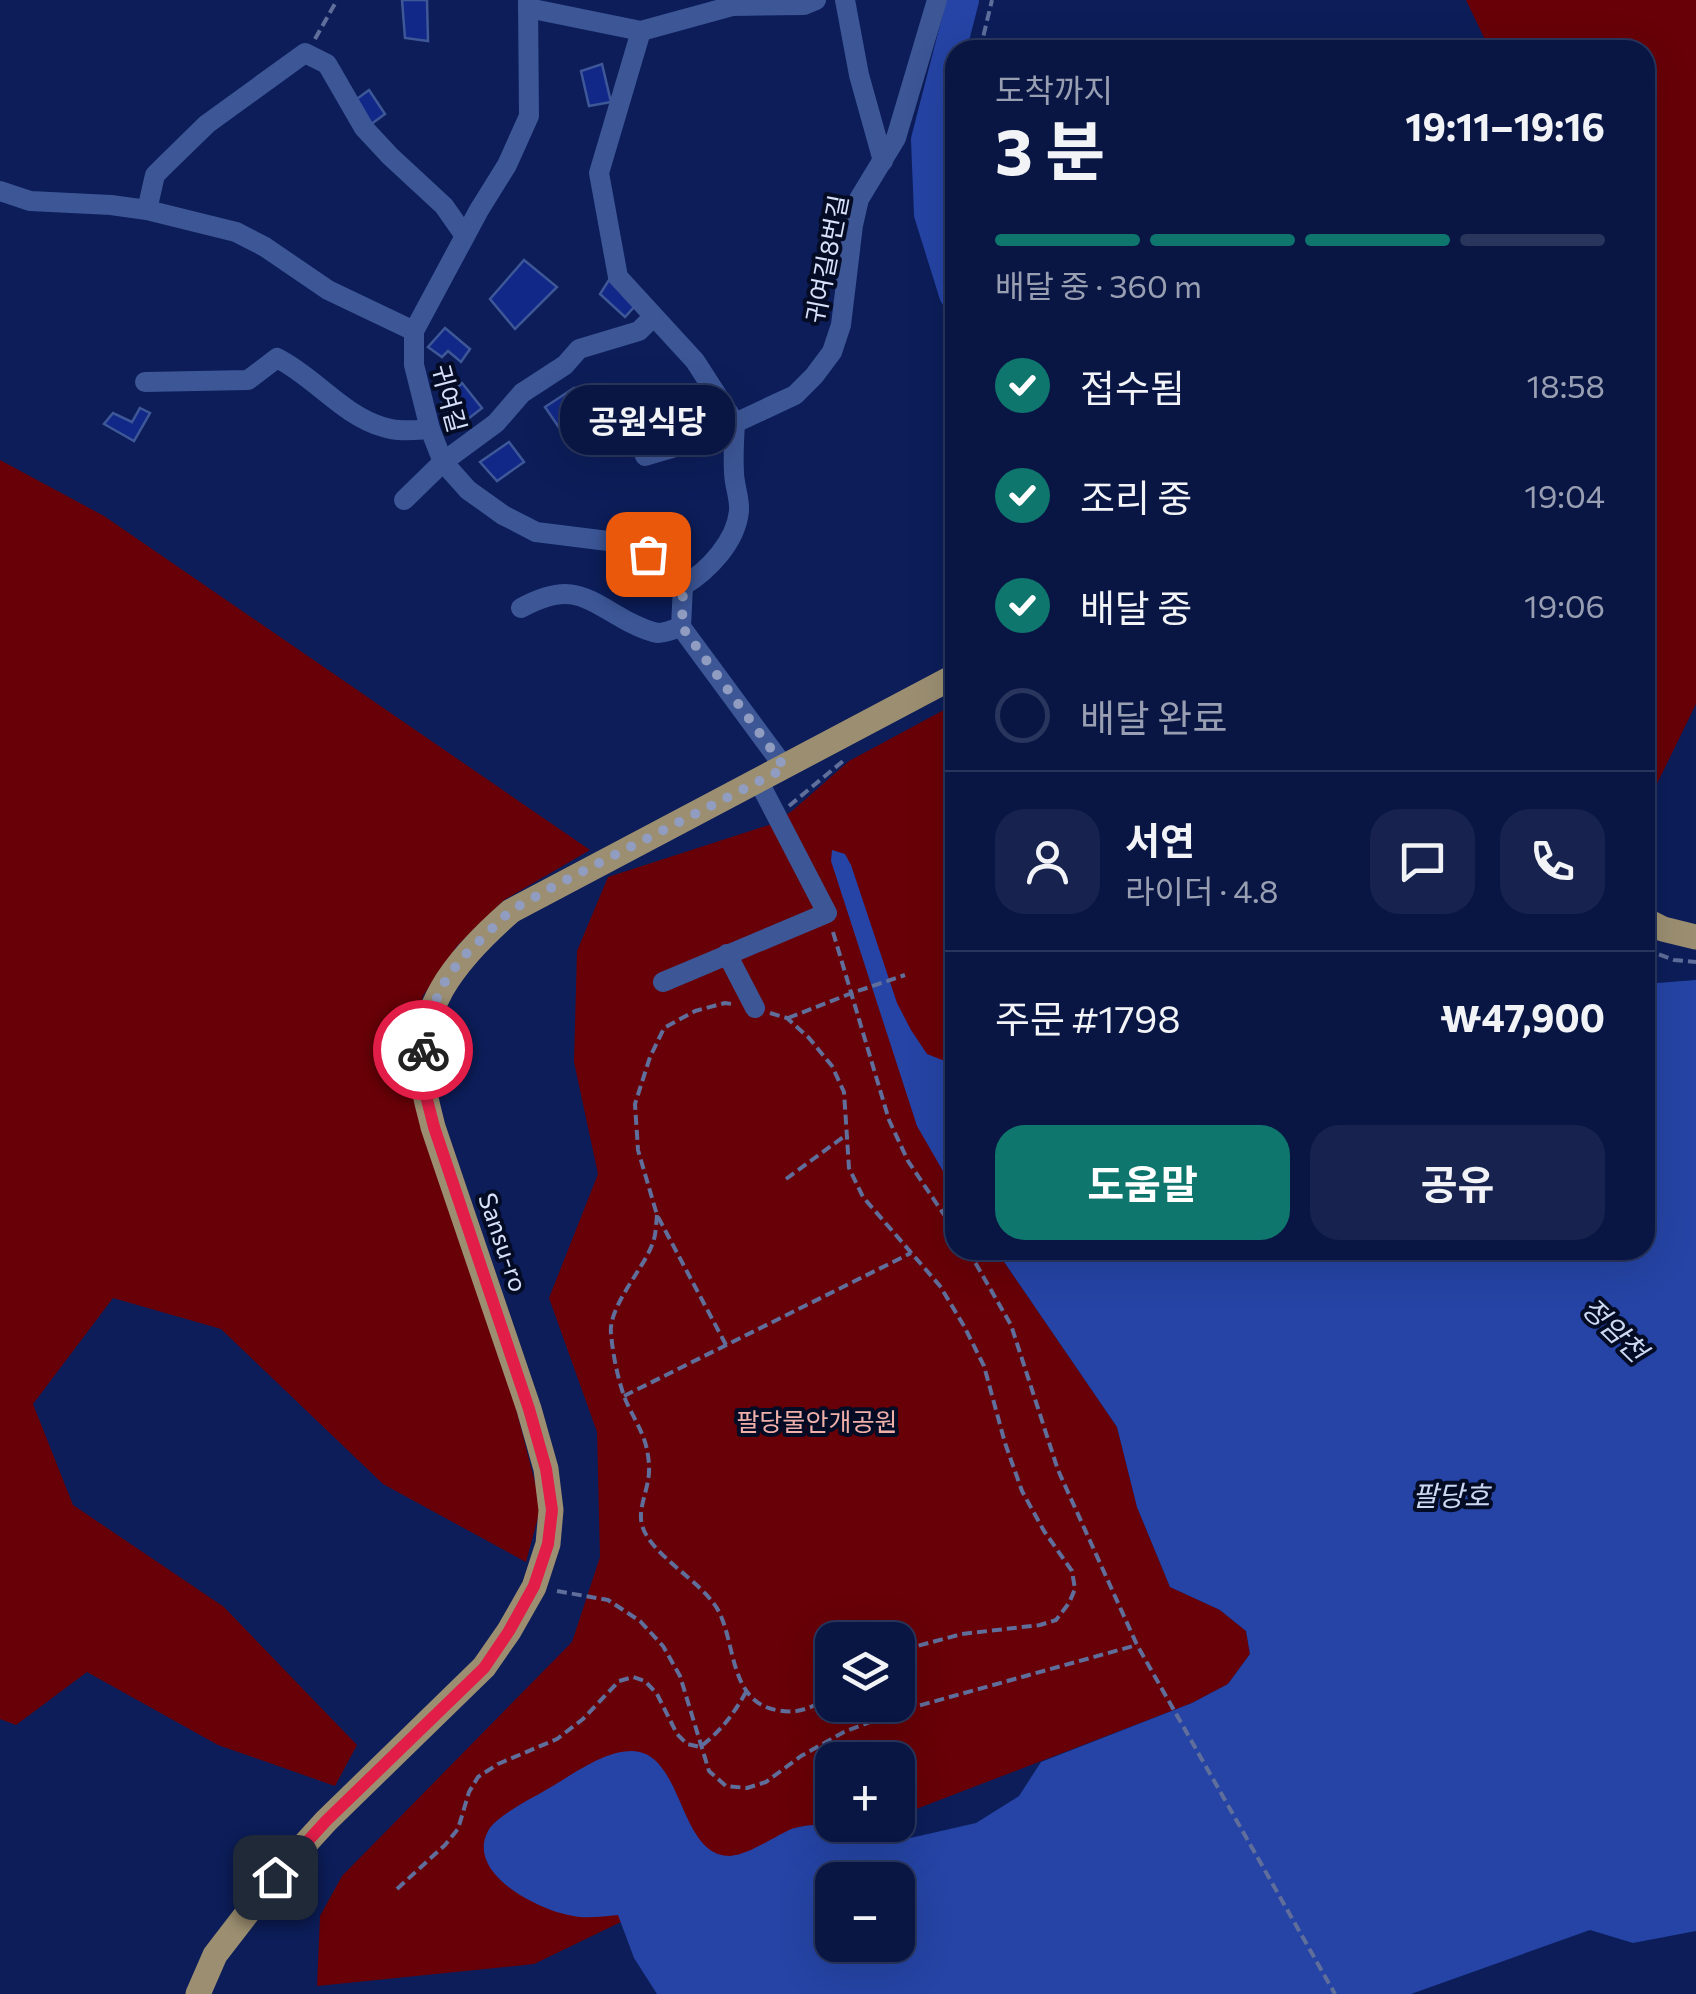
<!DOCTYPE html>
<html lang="ko">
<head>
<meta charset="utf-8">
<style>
  body { margin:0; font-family:Commissioner,"Noto Sans KR",sans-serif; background:#17234e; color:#f1f3f6; height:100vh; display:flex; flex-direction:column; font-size:38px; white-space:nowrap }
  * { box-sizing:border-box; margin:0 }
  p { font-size:32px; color:#999fb2 }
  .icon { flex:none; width:55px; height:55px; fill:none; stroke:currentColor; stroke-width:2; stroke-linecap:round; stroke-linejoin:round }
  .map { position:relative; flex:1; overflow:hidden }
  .details { position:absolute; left:945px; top:40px; width:710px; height:1220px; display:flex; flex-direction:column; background:#091643; border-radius:30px; box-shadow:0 10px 40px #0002,0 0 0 2px #29355c }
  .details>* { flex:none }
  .tools { position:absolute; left:815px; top:1622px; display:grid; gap:20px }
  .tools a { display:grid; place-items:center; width:100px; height:100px; border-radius:20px; background:#091643; box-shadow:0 10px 40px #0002,0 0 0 2px #29355c; font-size:50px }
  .pin { position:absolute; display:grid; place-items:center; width:85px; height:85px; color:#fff; margin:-42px; border-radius:20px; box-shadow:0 5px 15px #0006 }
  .courier { position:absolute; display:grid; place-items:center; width:100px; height:100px; margin:-50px; border:8px solid #e11d48; border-radius:50%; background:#fff; color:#222; box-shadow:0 2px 12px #0007 }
  .bubble { position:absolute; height:70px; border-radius:30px; background:#091643; box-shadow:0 10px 40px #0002,0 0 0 2px #29355c; font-size:32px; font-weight:700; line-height:70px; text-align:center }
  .head em { font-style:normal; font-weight:700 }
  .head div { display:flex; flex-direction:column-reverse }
  .head { display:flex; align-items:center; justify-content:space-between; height:170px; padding:0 50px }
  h1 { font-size:65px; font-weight:700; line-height:75px }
  .bar { display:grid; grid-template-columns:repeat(4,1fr); gap:15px 10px; align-content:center; height:120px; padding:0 50px }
  .bar i { height:12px; border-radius:8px; background:#29355c }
  .bar .selected { background:#0f766e }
  .bar p { grid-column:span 4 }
  .line { display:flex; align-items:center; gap:25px; padding:0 50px; border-top:2px solid #29355c }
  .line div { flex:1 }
  .round { display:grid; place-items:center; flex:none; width:105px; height:105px; border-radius:30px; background:#17234e }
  ol { padding:0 50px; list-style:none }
  li { display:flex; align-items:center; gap:30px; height:110px }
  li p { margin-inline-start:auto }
  li .icon { padding:10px; border-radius:50%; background:#0f766e; color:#fff; stroke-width:4 }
  li:last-child { color:#999fb2 }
  li i { width:55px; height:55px; border:5px solid #29355c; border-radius:50% }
  .primary-button { display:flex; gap:20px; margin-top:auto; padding:20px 50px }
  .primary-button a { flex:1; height:115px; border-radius:30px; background:#0f766e; color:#fff; font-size:40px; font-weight:700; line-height:115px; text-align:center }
  .primary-button a+a { background:#17234e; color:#f1f3f6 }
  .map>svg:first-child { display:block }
</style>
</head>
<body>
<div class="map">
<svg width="1696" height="1994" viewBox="0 0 1696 1994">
  <rect width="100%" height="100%" fill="#0c1d59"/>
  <g fill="#670007" fill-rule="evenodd">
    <polygon points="1466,0 1696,0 1696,704 1651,796 1646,883 1645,50 1490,50"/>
    <polygon points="0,460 104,516 590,850 504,900 457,946 423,996 412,1049 513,1397 541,1506 526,1562 383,1484 221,1329 113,1298 33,1404 73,1505 224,1607 357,1745 335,1786 218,1745 87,1672 16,1725 0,1719"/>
    <path d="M955,704V1065H953L947,1182L955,1192V1250H996L1117,1427L1137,1507L1170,1587L1220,1610L1246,1631L1250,1654L1228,1684L1192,1703L898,1816V1760H832V1825H874L621,1922L534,1964L317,1986L320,1916L342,1876L572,1642L600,1557L597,1432L549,1298L598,1174L574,1062L577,951L608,877L772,824L792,811L849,761ZM832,1640H898V1705H832Z"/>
  </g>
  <g fill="#2544a5" fill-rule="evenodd">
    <polygon points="832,850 845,854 851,865 897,1003 911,1030 927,1054 955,1065 955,1192 917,1126 831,861"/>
    <path d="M1645,980L1657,983L1696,980V1931L1633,1943L1590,1930L1411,1994H657L634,1958L618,1915C604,1916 587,1919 573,1916C540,1911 465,1874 488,1831C497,1814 539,1795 556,1784C578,1771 605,1751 632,1751C684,1752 678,1856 730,1856C744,1855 759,1846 772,1839C780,1835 790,1828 799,1827C811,1824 850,1822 859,1827C868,1831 876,1839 884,1844L976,1823L1019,1796L1041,1762L1192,1703L1228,1684L1250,1654L1246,1631L1220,1610L1170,1587L1137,1507L1117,1427L996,1250H1645ZM832,1880H898V1945H832Z"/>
  </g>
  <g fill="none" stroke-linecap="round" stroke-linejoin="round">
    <polyline stroke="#2544a5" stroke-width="32" points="955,294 930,214 927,140 963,0"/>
  </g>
  <g fill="#112888" stroke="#3e5797" stroke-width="2.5">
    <polygon points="402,0 427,0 428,41 405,38"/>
    <polygon points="602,64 611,102 589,106 581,71"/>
    <polygon points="369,90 385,114 370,125 354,101"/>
    <polygon points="524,260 557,287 515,329 490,299"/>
    <polygon points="609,280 635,306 625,317 600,294"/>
    <polygon points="445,328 470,349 461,362 448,351 442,357 428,347"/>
    <polygon points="462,383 482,408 468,419 460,407 451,415 442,402"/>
    <polygon points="574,388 587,411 560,429 545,407"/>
    <polygon points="140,408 150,413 134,441 104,424 113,413 132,422"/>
    <polygon points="509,442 524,462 497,481 480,462"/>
  </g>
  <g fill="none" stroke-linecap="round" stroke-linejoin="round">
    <g stroke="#5f6e9a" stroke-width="4" stroke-dasharray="10 5" stroke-linecap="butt">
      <polyline points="315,39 337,0"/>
      <polyline points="980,50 992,0"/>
      <polyline points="955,150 951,166 955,211"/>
      <polyline points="789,806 843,761"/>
      <polyline points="833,932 889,1120 908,1161 955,1231"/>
      <polyline points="1645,949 1674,960 1696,962"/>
      <polyline points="770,1013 787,1018 809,1038 832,1066 844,1092 849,1168 863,1197 940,1286 964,1326 984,1366 1005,1443 1022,1491 1044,1531 1072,1571 1075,1589 1069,1603 1056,1620 1040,1625 962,1634 917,1646 898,1657"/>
      <polyline points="788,1018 852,993 905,975"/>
      <polyline points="786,1179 846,1135"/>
      <path d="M657,1215C656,1225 656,1236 652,1245C642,1271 608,1307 611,1334C613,1355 618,1381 626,1401C633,1417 644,1433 647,1450C649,1459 650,1472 648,1480C646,1494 638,1511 642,1525C650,1555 702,1581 718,1610C736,1643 729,1701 776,1710C799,1715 813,1707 832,1695"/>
      <polyline points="968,1250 1011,1325 1058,1470 1137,1645 1335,1994"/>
      <polyline points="726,1345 657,1215 638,1150 635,1104 650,1057 664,1028 695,1011 725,1003 732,1004"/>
      <polyline points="624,1396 911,1253"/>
      <polyline points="557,1591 608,1600 640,1621 663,1646 680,1676 709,1771 726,1786 747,1788 766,1782 801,1756 844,1732 896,1712 1137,1645"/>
      <path d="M397,1889L445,1845L458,1829L469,1792L478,1777L498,1764L557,1739L583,1719L619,1681L633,1677L645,1681L657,1694L677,1734L687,1744L700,1747C721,1731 733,1715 746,1692"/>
    </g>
    <g stroke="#3c5696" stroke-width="20">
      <polyline points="528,0 529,116 507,165 479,210 414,331 414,365 430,429 443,462 468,490 503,515 536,532 616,542 648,554 669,569 683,586 681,627 785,768"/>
      <polyline points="845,0 859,75 883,161"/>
      <polyline points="528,8 641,31 732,6 804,5 816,0"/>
      <polyline points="641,31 599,173 618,277 695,361 735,423 693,442 645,456"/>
      <polyline points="0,191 30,201 111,205 147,210 236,232 265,247 328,290 414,331"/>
      <polyline points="147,210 155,175 164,166 207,124 305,53 327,64 364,128 390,156 444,206 465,236"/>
      <path d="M145,382L248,380L277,358C315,377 342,415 383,427C398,432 415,430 430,429"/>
      <polyline points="404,500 443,462 496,423 522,393 565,365 579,349 639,331 653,317"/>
      <path d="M683,586C708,571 736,542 739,511C740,498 734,485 734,472C733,456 734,439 735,423L795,395L814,376L832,352L841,325L853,225L859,199L896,138L937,0"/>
      <path d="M521,608C571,581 584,597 629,622C637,626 649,632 658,633C665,633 675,629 681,627"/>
      <polyline points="727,954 755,1008"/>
      <polyline points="663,982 827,913 759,782"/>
    </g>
    <g stroke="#9c8f71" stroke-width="25">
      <polyline points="1645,920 1663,929 1696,937"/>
      <path d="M198,1994L215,1955L275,1877L326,1821L484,1667L509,1631L534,1587L548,1544L551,1510L546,1469L529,1409L433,1127C430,1114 426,1101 424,1088C412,1010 456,959 511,911L955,676"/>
    </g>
  </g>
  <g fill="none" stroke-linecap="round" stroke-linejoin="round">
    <polyline stroke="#909cc0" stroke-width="10" stroke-dasharray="0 18" points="423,1050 429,1017 442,986 461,959 510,911 558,884 785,768 682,627 683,586 670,570 648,554"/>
    <polyline stroke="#e11d48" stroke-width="12" points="275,1877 326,1821 484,1668 509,1631 534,1586 548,1544 552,1510 546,1469 529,1409 434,1127 424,1088 423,1050"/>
  </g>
  <g text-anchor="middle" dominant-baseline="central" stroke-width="8" stroke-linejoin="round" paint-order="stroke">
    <g font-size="25" fill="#d7e1f8" stroke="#040c25">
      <text transform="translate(826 259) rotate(-79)">귀여길8번길</text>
      <text transform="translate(450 398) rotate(75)">귀여길</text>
      <text transform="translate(504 1242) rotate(71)">Sansu-ro</text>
    </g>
    <g font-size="25" fill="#f0afa8" stroke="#040c25">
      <text x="817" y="1421">팔당물안개공원</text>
    </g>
    <g font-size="28" font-style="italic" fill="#cdd9f3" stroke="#040c25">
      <text transform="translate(1615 1329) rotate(44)">정암천</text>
      <text x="1451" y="1495">팔당호</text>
    </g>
  </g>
</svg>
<div class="tools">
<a><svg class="icon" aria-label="layers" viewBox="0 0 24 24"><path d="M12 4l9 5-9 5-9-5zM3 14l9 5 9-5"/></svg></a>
<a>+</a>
<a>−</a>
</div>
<div class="pin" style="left:648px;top:554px;background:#ea580c"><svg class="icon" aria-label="bag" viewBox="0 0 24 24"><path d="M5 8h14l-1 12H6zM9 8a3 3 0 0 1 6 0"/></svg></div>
<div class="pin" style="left:275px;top:1877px;background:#1f2937"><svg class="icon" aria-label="home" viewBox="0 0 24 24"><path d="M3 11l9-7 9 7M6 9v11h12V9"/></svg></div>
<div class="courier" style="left:423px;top:1050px"><svg class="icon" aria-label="bike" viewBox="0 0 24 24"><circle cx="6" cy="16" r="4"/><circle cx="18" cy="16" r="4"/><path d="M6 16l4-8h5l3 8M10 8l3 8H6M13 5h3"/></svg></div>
<div class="bubble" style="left:560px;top:385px;width:175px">공원식당</div>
<section class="details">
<div class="head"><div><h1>3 분</h1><p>도착까지</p></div><em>19:11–19:16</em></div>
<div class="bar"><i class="selected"></i><i class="selected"></i><i class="selected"></i><i></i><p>배달 중 · 360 m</p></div>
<ol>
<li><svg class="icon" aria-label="check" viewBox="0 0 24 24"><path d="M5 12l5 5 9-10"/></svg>접수됨<p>18:58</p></li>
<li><svg class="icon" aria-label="check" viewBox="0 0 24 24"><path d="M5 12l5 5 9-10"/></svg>조리 중<p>19:04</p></li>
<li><svg class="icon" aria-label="check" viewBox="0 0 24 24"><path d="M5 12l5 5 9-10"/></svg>배달 중<p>19:06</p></li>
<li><i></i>배달 완료</li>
</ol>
<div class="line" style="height:180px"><a class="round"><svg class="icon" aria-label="person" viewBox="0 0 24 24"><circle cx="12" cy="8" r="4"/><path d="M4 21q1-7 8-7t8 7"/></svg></a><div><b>서연</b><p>라이더 · 4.8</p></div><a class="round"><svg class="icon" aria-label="chat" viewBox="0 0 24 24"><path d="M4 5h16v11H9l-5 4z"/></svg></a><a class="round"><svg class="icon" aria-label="phone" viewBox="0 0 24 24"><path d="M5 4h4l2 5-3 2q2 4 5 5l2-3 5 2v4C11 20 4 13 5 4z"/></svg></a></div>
<div class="line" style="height:130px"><div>주문 #1798</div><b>₩47,900</b></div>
<div class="primary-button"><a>도움말</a><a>공유</a></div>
</section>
</div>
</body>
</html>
